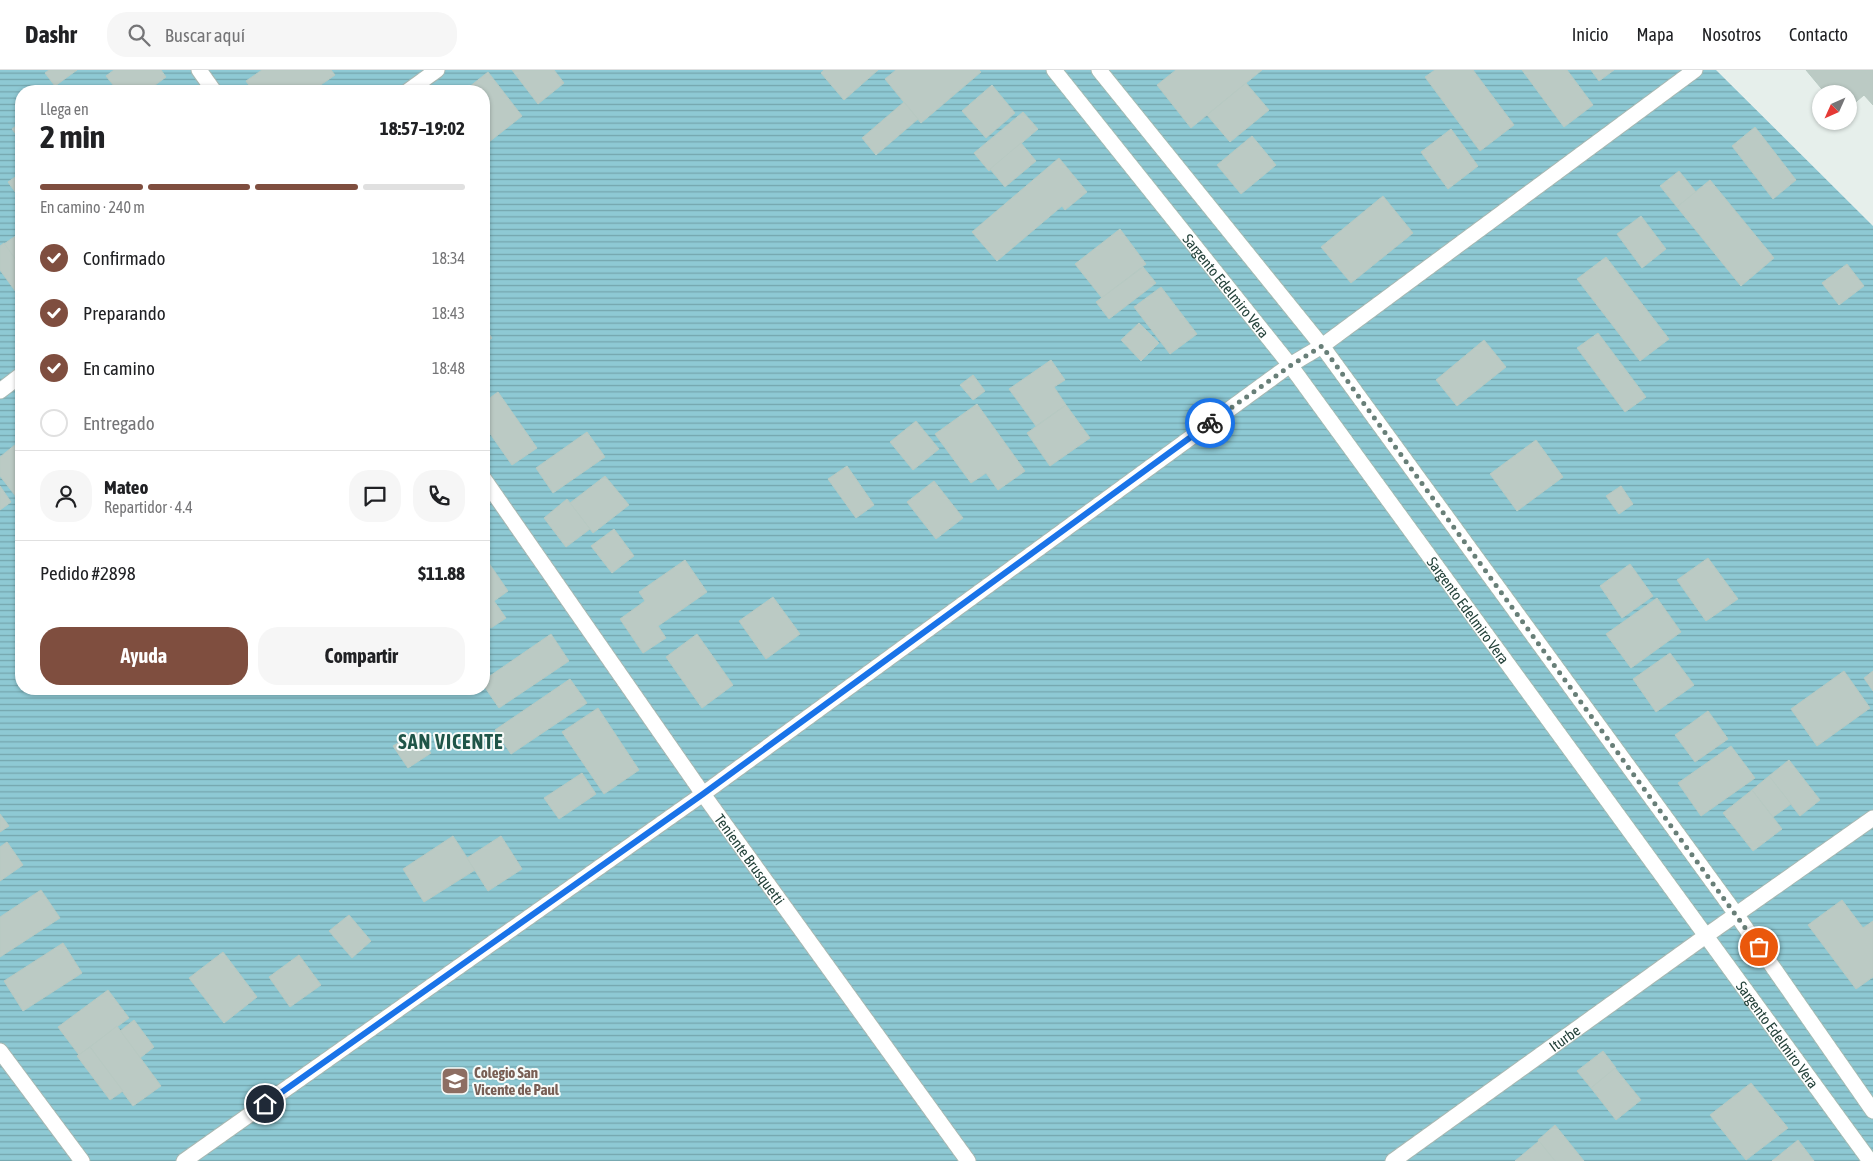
<!DOCTYPE html>
<html lang="es">
<head>
<meta charset="utf-8">
<style>
  body { margin:0; font-family:"Asap Condensed",sans-serif; background:#f6f6f6; color:#202124; height:100vh; display:flex; flex-direction:column; font-size:19px; white-space:nowrap }
  * { box-sizing:border-box; margin:0 }
  p { font-size:16px; color:#757577 }
  .icon { flex:none; width:28px; height:28px; fill:none; stroke:currentColor; stroke-width:2; stroke-linecap:round; stroke-linejoin:round }
  .map { position:relative; flex:1; overflow:hidden }
  .drawer { position:absolute; left:15px; top:15px; width:475px; height:610px; display:flex; flex-direction:column; background:#fff; border-radius:20px; box-shadow:0 1px 4px #0004 }
  .drawer>* { flex:none }
  .needle { width:32px; rotate:225deg }
  .buttons { position:absolute; left:1812px; top:15px; display:grid; gap:10px }
  .buttons a { display:grid; place-items:center; width:45px; height:45px; border-radius:50%; background:#fff; box-shadow:0 1px 4px #0004; font-size:25px }
  .pin { position:absolute; display:grid; place-items:center; width:42px; height:42px; color:#fff; margin:-21px; border:2px solid #fff; border-radius:50%; box-shadow:0 1px 5px #0007 }
  .courier { position:absolute; display:grid; place-items:center; width:50px; height:50px; margin:-25px; border:4px solid #1a73e8; border-radius:50%; background:#fff; color:#222; box-shadow:0 1px 6px #0007 }
  .overview em { font-style:normal; font-weight:700 }
  .overview div { display:flex; flex-direction:column-reverse }
  .overview { display:flex; align-items:center; justify-content:space-between; height:85px; padding:0 25px }
  h1 { font-size:32px; font-weight:700; line-height:38px }
  .bar { display:grid; grid-template-columns:repeat(4,1fr); gap:8px 5px; align-content:center; height:60px; padding:0 25px }
  .bar i { height:6px; border-radius:4px; background:#e0e0e0 }
  .bar .selected { background:#7f4e3f }
  .bar p { grid-column:span 4 }
  .line { display:flex; align-items:center; gap:12px; padding:0 25px; border-top:1px solid #e0e0e0 }
  .line div { flex:1 }
  .round { display:grid; place-items:center; flex:none; width:52px; height:52px; border-radius:20px; background:#f6f6f6 }
  ol { padding:0 25px; list-style:none }
  li { display:flex; align-items:center; gap:15px; height:55px }
  li p { margin-inline-start:auto }
  li .icon { padding:5px; border-radius:50%; background:#7f4e3f; color:#fff; stroke-width:4 }
  li:last-child { color:#757577 }
  li i { width:28px; height:28px; border:2px solid #e0e0e0; border-radius:50% }
  .action { display:flex; gap:10px; margin-top:auto; padding:10px 25px }
  .action a { flex:1; height:58px; border-radius:20px; background:#7f4e3f; color:#fff; font-size:20px; font-weight:700; line-height:58px; text-align:center }
  .action a+a { background:#f6f6f6; color:#202124 }
  header { display:flex; align-items:center; gap:30px; box-sizing:border-box; height:70px; padding:0 25px; background:#fff; border-bottom:1px solid #e0e0e0 }
  header strong { font-size:24px }
  nav { display:flex; gap:28px; margin-inline-start:auto; font-size:18px }
  .search { width:350px; height:45px; background:#f6f6f6; display:flex; align-items:center; gap:12px; box-sizing:border-box; padding:0 18px; border-radius:20px; color:#757577; font-size:19px }
  .map>svg:first-child { display:block }
</style>
</head>
<body>
<header>
<strong>Dashr</strong>
<div class="search"><svg class="icon" aria-label="search" viewBox="0 0 24 24"><circle cx="10" cy="10" r="6"/><path d="M15 15l6 6"/></svg>Buscar aquí</div>
<nav><a>Inicio</a><a>Mapa</a><a>Nosotros</a><a>Contacto</a></nav>
</header>
<div class="map">
<svg width="1873" height="1091" viewBox="0 0 1873 1091">
  <defs>
    <pattern id="water-rules" width="6" height="5" patternUnits="userSpaceOnUse" patternTransform="scale(1.25)"><rect width="6" height="5" fill="#8ec9d4"/><path d="M0 2.5h6" fill="none" stroke="#74a5ad"/></pattern>
  </defs>
  <rect width="100%" height="100%" fill="#e6efeb"/>
  <path fill="url(#water-rules)" fill-rule="evenodd" d="M0,0H1716L1873,156V1091H0ZM21,21H484V619H21Z"/>
  <g fill="#bbcac4" stroke="#b8c9c2">
    <polygon points="49,0 77,0 55,16 45,3"/>
    <polygon points="114,0 161,0 166,7 147,21 118,21 106,6"/>
    <polygon points="262,0 331,0 335,5 312,21 253,21 246,11"/>
    <polygon points="512,0 554,0 564,13 538,34"/>
    <polygon points="824,0 878,0 844,30 821,3"/>
    <polygon points="896,0 979,0 981,2 921,53 885,9"/>
    <polygon points="1176,0 1262,0 1191,58 1157,15"/>
    <polygon points="1435,0 1473,0 1514,55 1480,81 1425,7"/>
    <polygon points="1522,0 1567,0 1593,35 1564,57"/>
    <polygon points="1591,0 1614,0 1599,11"/>
    <polygon points="1806,0 1873,0 1873,35 1864,25 1851,36 1849,24 1840,24 1838,21 1835,24 1826,24"/>
    <polygon points="488,2 522,46 489,72 484,66 484,21 464,21"/>
    <polygon points="1246,13 1269,40 1230,72 1207,45"/>
    <polygon points="992,15 1015,43 986,68 962,41"/>
    <polygon points="904,32 918,49 876,85 862,68"/>
    <polygon points="1023,42 1038,59 989,101 974,83"/>
    <polygon points="21,52 21,71 12,59"/>
    <polygon points="1755,57 1796,110 1773,129 1732,76"/>
    <polygon points="1451,59 1478,96 1448,119 1421,82"/>
    <polygon points="1252,66 1276,95 1241,124 1217,95"/>
    <polygon points="1021,73 1036,91 1005,117 990,99"/>
    <polygon points="1059,88 1087,122 1065,140 1062,136 997,191 972,162"/>
    <polygon points="1679,101 1696,122 1677,137 1660,116"/>
    <polygon points="21,103 21,130 8,112"/>
    <polygon points="1710,110 1774,188 1741,216 1677,137"/>
    <polygon points="1383,126 1413,163 1351,213 1321,177"/>
    <polygon points="1641,146 1666,179 1642,198 1617,164"/>
    <polygon points="1120,159 1146,194 1102,228 1075,194"/>
    <polygon points="20,163 21,165 21,197 4,174"/>
    <polygon points="4,173 21,197 21,229 0,200 0,176"/>
    <polygon points="1606,187 1669,269 1640,291 1577,209"/>
    <polygon points="1847,194 1864,216 1839,235 1822,213"/>
    <polygon points="1143,197 1156,213 1109,249 1096,232"/>
    <polygon points="1161,217 1197,264 1170,284 1134,237"/>
    <polygon points="1139,253 1159,273 1141,291 1121,270"/>
    <polygon points="484,257 492,268 484,274"/>
    <polygon points="1598,263 1646,327 1625,342 1577,278"/>
    <polygon points="1484,270 1506,297 1457,336 1436,310"/>
    <polygon points="1051,290 1065,310 1054,317 1066,335 1036,356 1009,319"/>
    <polygon points="973,305 985,321 973,330 960,315"/>
    <polygon points="498,322 537,378 512,395 484,355 484,332"/>
    <polygon points="977,334 1025,401 998,420 986,403 971,413 935,364"/>
    <polygon points="1066,335 1090,368 1050,396 1027,363"/>
    <polygon points="916,351 939,379 913,400 890,372"/>
    <polygon points="587,362 605,387 553,423 536,398"/>
    <polygon points="21,370 21,433 0,406 0,387"/>
    <polygon points="1536,370 1563,407 1517,441 1490,404"/>
    <polygon points="847,396 874,435 856,448 828,409"/>
    <polygon points="605,406 629,435 593,463 570,433"/>
    <polygon points="934,411 963,448 936,469 907,432"/>
    <polygon points="0,416 11,432 0,440"/>
    <polygon points="1621,416 1633,434 1619,444 1606,426"/>
    <polygon points="567,429 590,459 566,477 544,448"/>
    <polygon points="614,459 634,486 612,503 591,476"/>
    <polygon points="484,486 508,521 494,531 506,548 491,558 484,547"/>
    <polygon points="1708,488 1738,529 1706,551 1677,510"/>
    <polygon points="685,490 707,522 658,556 666,568 643,583 620,549 645,531 639,522"/>
    <polygon points="1630,494 1653,526 1622,548 1600,516"/>
    <polygon points="773,527 800,564 766,589 739,551"/>
    <polygon points="1657,528 1681,562 1631,598 1606,564"/>
    <polygon points="551,564 569,591 499,638 484,616 484,610"/>
    <polygon points="697,564 733,615 702,638 666,587"/>
    <polygon points="1670,583 1694,615 1656,642 1633,609"/>
    <polygon points="1844,601 1870,638 1817,676 1791,639"/>
    <polygon points="1873,601 1873,621 1864,608"/>
    <polygon points="570,609 587,633 511,684 495,660"/>
    <polygon points="598,638 639,700 604,724 562,662"/>
    <polygon points="1708,641 1728,669 1695,692 1675,665"/>
    <polygon points="416,662 431,683 408,698 393,676"/>
    <polygon points="1731,676 1755,708 1701,746 1678,713"/>
    <polygon points="1789,690 1820,730 1800,746 1769,706"/>
    <polygon points="582,703 596,724 559,749 544,728"/>
    <polygon points="1769,706 1791,734 1773,747 1752,720"/>
    <polygon points="1752,720 1782,759 1753,781 1723,743"/>
    <polygon points="0,744 9,756 0,762"/>
    <polygon points="453,766 475,800 424,832 403,799"/>
    <polygon points="501,766 522,799 488,821 467,788"/>
    <polygon points="7,772 23,795 0,811 0,777"/>
    <polygon points="41,820 60,848 0,887 0,847"/>
    <polygon points="1842,830 1863,858 1873,851 1873,907 1856,919 1808,855"/>
    <polygon points="349,845 371,871 352,888 329,861"/>
    <polygon points="63,873 82,903 23,941 4,911"/>
    <polygon points="223,882 257,927 224,953 189,908"/>
    <polygon points="299,885 321,915 290,937 269,907"/>
    <polygon points="108,920 129,948 79,985 58,957"/>
    <polygon points="134,950 154,977 140,988 120,961"/>
    <polygon points="117,956 161,1016 133,1036 90,977"/>
    <polygon points="90,977 123,1021 110,1030 77,986"/>
    <polygon points="1603,981 1616,998 1591,1018 1577,1001"/>
    <polygon points="1615,998 1641,1030 1616,1050 1591,1018"/>
    <polygon points="1751,1013 1788,1058 1746,1090 1710,1045"/>
    <polygon points="1555,1055 1584,1091 1555,1091 1538,1070"/>
    <polygon points="1798,1070 1814,1091 1772,1091"/>
    <polygon points="1539,1071 1555,1091 1515,1091"/>
  </g>
  <g fill="none" stroke-linecap="round" stroke-linejoin="round">
    <defs>
      <g id="street">
        <polyline points="199,0 214,21"/>
        <polyline points="408,21 437,0"/>
        <polyline points="0,321 21,305"/>
        <path id="s1" d="M484,409L703,724L968,1091"/>
        <polyline points="0,981 82,1091"/>
        <polyline points="184,1091 703,724 1290,295 1322,276 1695,0"/>
        <path id="s2" d="M1393,1091L1707,865L1873,748"/>
      </g>
      <g id="secondary">
        <path id="s3" d="M1054,0L1290,295L1870,1091"/>
        <polyline points="1099,0 1322,276 1736,844 1873,1041"/>
      </g>
    </defs>
    <use href="#street" stroke="#a8b8b2" stroke-width="17"/>
    <use href="#secondary" stroke="#a4bbb3" stroke-width="17"/>
    <use href="#street" stroke="#fff" stroke-width="15"/>
    <use href="#secondary" stroke="#fff" stroke-width="15"/>
  </g>
  <g fill="none" stroke-linecap="round" stroke-linejoin="round">
    <polyline stroke="#687f78" stroke-width="5" stroke-dasharray="0 9" points="1210,353 1290,296 1322,276 1759,877"/>
    <polyline stroke="#1a73e8" stroke-width="6" points="265,1034 703,724 1210,353"/>
  </g>
  <defs>
    <symbol id="school-square" viewBox="-11 -11 22 22"><rect x="-9" y="-9" width="18" height="18" rx="4" fill="#8d6e63" stroke="#f7fbf9"/><path d="M0-5L7-2L0 1L-7-2ZM-4 1L0 2.5L4 1V4Q0 6-4 4Z" fill="#fff"/></symbol>
  </defs>
  <g fill-rule="evenodd">
    <use href="#school-square" x="439" y="995" width="32" height="32"/>
  </g>
  <g text-anchor="middle" dominant-baseline="central" stroke-width="4" stroke-linejoin="round" paint-order="stroke">
    <g font-size="15" fill="#24423a" stroke="#f7fbf9">
      <text stroke="none"><textPath href="#s3" startOffset="276">Sargento Edelmiro Vera</textPath></text>
      <text stroke="none"><textPath href="#s3" startOffset="681">Sargento Edelmiro Vera</textPath></text>
      <text stroke="none"><textPath href="#s1" startOffset="464">Teniente Brusquetti</textPath></text>
      <text stroke="none"><textPath href="#s3" startOffset="1206">Sargento Edelmiro Vera</textPath></text>
      <text stroke="none"><textPath href="#s2" startOffset="211">Iturbe</textPath></text>
    </g>
    <g font-size="15" font-weight="bold" fill="#785e54" stroke="#f7fbf9" text-anchor="start">
      <text x="474" y="1002">Colegio San<tspan x="474" dy="17">Vicente de Paul</tspan></text>
    </g>
    <g font-size="20" font-weight="bold" letter-spacing="1" fill="#1f5548" stroke="#f7fbf9">
      <text x="451" y="671">SAN VICENTE</text>
    </g>
  </g>
</svg>
<div class="buttons">
<a><svg class="needle" viewBox="-14 -14 28 28"><path d="M0-13l5 13h-10z" fill="#e53935"/><path d="M0 13l5-13h-10z" fill="#757577"/></svg></a>
</div>
<div class="pin" style="left:1759px;top:877px;background:#ea580c"><svg class="icon" aria-label="bag" viewBox="0 0 24 24"><path d="M5 8h14l-1 12H6zM9 8a3 3 0 0 1 6 0"/></svg></div>
<div class="pin" style="left:265px;top:1034px;background:#1f2937"><svg class="icon" aria-label="home" viewBox="0 0 24 24"><path d="M3 11l9-7 9 7M6 9v11h12V9"/></svg></div>
<div class="courier" style="left:1210px;top:353px"><svg class="icon" aria-label="bike" viewBox="0 0 24 24"><circle cx="6" cy="16" r="4"/><circle cx="18" cy="16" r="4"/><path d="M6 16l4-8h5l3 8M10 8l3 8H6M13 5h3"/></svg></div>
<section class="drawer">
<div class="overview"><div><h1>2 min</h1><p>Llega en</p></div><em>18:57–19:02</em></div>
<div class="bar"><i class="selected"></i><i class="selected"></i><i class="selected"></i><i></i><p>En camino · 240 m</p></div>
<ol>
<li><svg class="icon" aria-label="check" viewBox="0 0 24 24"><path d="M5 12l5 5 9-10"/></svg>Confirmado<p>18:34</p></li>
<li><svg class="icon" aria-label="check" viewBox="0 0 24 24"><path d="M5 12l5 5 9-10"/></svg>Preparando<p>18:43</p></li>
<li><svg class="icon" aria-label="check" viewBox="0 0 24 24"><path d="M5 12l5 5 9-10"/></svg>En camino<p>18:48</p></li>
<li><i></i>Entregado</li>
</ol>
<div class="line" style="height:90px"><a class="round"><svg class="icon" aria-label="person" viewBox="0 0 24 24"><circle cx="12" cy="8" r="4"/><path d="M4 21q1-7 8-7t8 7"/></svg></a><div><b>Mateo</b><p>Repartidor · 4.4</p></div><a class="round"><svg class="icon" aria-label="chat" viewBox="0 0 24 24"><path d="M4 5h16v11H9l-5 4z"/></svg></a><a class="round"><svg class="icon" aria-label="phone" viewBox="0 0 24 24"><path d="M5 4h4l2 5-3 2q2 4 5 5l2-3 5 2v4C11 20 4 13 5 4z"/></svg></a></div>
<div class="line" style="height:65px"><div>Pedido #2898</div><b>$11.88</b></div>
<div class="action"><a>Ayuda</a><a>Compartir</a></div>
</section>
</div>
</body>
</html>
